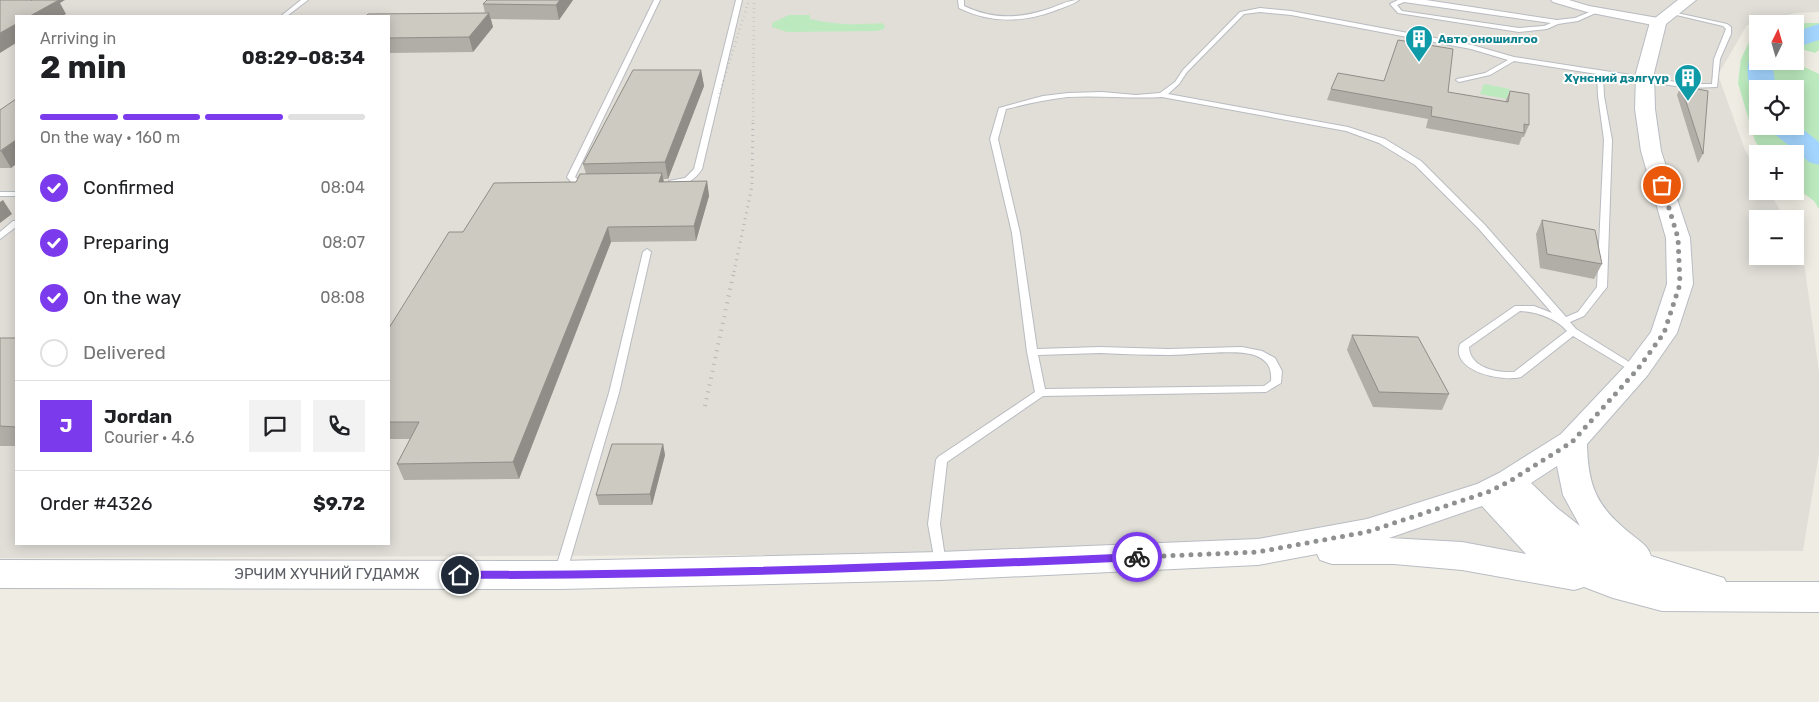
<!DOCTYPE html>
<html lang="en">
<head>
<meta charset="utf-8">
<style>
  body { margin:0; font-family:Rubik,sans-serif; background:#f2f2f2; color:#202124; height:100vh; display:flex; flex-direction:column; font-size:19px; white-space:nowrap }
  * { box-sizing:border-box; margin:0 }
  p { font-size:16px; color:#757577 }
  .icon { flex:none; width:28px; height:28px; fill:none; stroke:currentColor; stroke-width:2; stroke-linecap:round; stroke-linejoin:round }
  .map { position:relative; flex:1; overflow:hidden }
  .side { position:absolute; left:15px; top:15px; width:375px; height:530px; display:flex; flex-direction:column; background:#fff; border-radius:0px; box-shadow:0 2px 12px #0003 }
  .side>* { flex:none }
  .needle { width:32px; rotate:5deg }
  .tools { position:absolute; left:1749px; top:15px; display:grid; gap:10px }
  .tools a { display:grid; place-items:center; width:55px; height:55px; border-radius:0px; background:#fff; box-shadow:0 2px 12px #0003; font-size:25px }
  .pin { position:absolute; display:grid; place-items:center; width:42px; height:42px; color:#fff; margin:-21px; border:2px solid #fff; border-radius:50%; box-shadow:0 1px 5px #0007 }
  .courier { position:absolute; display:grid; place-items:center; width:50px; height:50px; margin:-25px; border:4px solid #7c3aed; border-radius:50%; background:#fff; color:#222; box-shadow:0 1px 6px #0007 }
  .headline em { font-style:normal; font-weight:700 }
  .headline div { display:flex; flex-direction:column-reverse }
  .headline { display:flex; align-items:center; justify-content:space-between; height:85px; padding:0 25px }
  h1 { font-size:32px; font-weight:700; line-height:38px }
  .bar { display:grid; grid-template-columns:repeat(4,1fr); gap:8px 5px; align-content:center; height:60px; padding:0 25px }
  .bar i { height:6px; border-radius:4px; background:#e0e0e0 }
  .bar .current { background:#7c3aed }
  .bar p { grid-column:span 4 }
  .line { display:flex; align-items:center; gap:12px; padding:0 25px; border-top:1px solid #e0e0e0 }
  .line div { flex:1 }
  .round { display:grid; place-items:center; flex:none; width:52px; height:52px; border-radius:0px; background:#f2f2f2 }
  ol { padding:0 25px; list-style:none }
  li { display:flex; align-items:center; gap:15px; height:55px }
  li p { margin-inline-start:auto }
  li .icon { padding:5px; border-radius:50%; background:#7c3aed; color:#fff; stroke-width:4 }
  li:last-child { color:#757577 }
  li i { width:28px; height:28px; border:2px solid #e0e0e0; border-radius:50% }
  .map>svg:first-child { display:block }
</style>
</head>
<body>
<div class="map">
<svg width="1819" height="702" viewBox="0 0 1819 702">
  <rect width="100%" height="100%" fill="#efede3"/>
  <path fill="#e0ded7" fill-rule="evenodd" d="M0,0H1819V12L1795,13L1747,25L1718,75L1745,150L1757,171L1758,191H1769L1785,219H1758V256H1795V235L1802,247L1819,372V453L1803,551L0,558ZM16,16H389V544H16Z"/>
  <g fill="#bceabe" fill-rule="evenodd">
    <path d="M789,15H810V19C835,25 857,25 882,23L885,26L884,29L877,31L787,32L772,27V23Z"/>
    <polygon points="1811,23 1819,23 1819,50 1815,53 1795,47 1795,24 1786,24"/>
    <path d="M1750,40L1757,41L1758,61H1792L1819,74V209L1814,201L1795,187V154H1764L1755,141L1738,83L1741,59ZM1758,89H1795V126H1758Z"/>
    <polygon points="1484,84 1510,89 1507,99 1480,94"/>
  </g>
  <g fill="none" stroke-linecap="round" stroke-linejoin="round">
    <g fill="#a3d5ff" fill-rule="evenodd">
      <polygon points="1819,24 1819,40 1795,48 1795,32"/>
      <path d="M1758,54V61H1772L1776,89H1758V96L1754,95C1747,86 1745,65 1751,56Z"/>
      <polygon points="1795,123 1819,142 1819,165 1809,162 1772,132 1768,126 1795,126"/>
    </g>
    <defs>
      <g id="lane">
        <polygon points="301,0 308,0 287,16 281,16"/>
        <polygon points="654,0 660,0 575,177 579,180 591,185 587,187 573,184 567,177"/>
        <path d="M736,0H742L702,169C694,181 684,187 669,185V181L685,178L694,169Z"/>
        <path d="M958,0H964V6C991,19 1017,19 1045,10C1056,7 1067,0 1079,0C1072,5 1062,8 1054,11C1021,23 990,23 959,8Z"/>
        <path d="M1398,0H1426L1557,20L1575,18L1597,9L1600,11L1578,21L1558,24L1547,29L1519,32L1398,13L1390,4ZM1404,2L1551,23L1544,26L1519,28L1402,11L1397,5Z"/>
        <path d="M1260,8L1291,11L1472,45L1514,57L1689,84H1712L1714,59L1726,29L1723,26L1668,13V11L1727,24L1731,27V34L1720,59L1717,87L1689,88L1603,75L1604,96L1612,140L1607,287L1584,316L1570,322L1576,329L1642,370L1641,372H1633L1573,336L1521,377C1502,382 1450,371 1460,344L1515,306H1534L1552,313L1479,229L1415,165L1379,143L1346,131L1162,97C1130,99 1099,95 1068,97C1047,99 1027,104 1006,109L998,139L1020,233L1037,349L1100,347L1168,349L1242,347L1262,351L1275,358L1282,371L1281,383L1266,392L1043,396L947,462L940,524L946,564L944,568L940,569L936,568L928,524L936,460L938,457L1035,392L1027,352L1012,233L990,139L999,108L1043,96L1068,93L1102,92L1136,95L1160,93L1175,82L1183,70L1240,12ZM1260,12L1291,15L1471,49L1508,60L1485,73L1457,79L1456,80L1459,82L1490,75L1514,61L1597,74L1598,96L1604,140L1597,287L1578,312L1566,317L1485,225L1421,161L1385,139L1348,127L1168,94L1179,84L1187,72L1244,14ZM1520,311C1536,312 1556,318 1567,331L1514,372C1497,373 1470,368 1469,347ZM1100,353C1123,354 1146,355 1170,355C1192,355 1235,349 1254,355C1268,360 1272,368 1271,381L1264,386L1045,389L1038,355Z"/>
        <rect x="0" y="192" width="16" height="4"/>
        <polygon points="13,221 16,221 16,227 0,239 0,232"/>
        <polygon points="647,249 651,252 619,393 566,574 565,578 560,579 555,578 554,574 609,393 643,252"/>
      </g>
      <polygon id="street" points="1551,0 1569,0 1589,6 1658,18 1664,22 1658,26 1587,12 1553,2"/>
      <path id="secondary" d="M1678,0H1696L1666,24L1654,73L1655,109L1661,151L1690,238L1693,284L1677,333L1647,376L1587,444C1588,487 1597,507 1631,534C1639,541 1648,545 1651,556L1724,578L1726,582H1819V612L1662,611L1613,598L1584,587L1574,590L1462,570L1394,564H1332L1320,560L1317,554L1258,565L940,580L560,589L0,588V560L560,561L940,552L1258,539L1367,519L1477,484L1499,473L1561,434L1627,364L1651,332L1667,284L1666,238L1641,151L1635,109L1636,73L1650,22ZM1557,466L1563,495L1580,526L1557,508L1531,483ZM1482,506L1526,554L1462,542L1389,538Z"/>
    </defs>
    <use href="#lane" stroke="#b8bbc1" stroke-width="2"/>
    <use href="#street" stroke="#b8bbc1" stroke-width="2"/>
    <use href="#secondary" stroke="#b8bcc3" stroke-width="2"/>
    <use href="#lane" fill="#fff" fill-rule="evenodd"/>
    <use href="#street" fill="#fff" fill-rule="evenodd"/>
    <use href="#secondary" fill="#fff" fill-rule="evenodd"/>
    <g stroke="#b5b6b6" stroke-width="2.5" stroke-dasharray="0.5 4" stroke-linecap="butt">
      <polyline points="718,98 749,0"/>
      <polyline points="753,121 754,0"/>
    </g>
    <polyline stroke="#b5b6b6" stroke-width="3" stroke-dasharray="1 5" stroke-linecap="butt" points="734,272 752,186 753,119"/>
    <polyline stroke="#b5b6b6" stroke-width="4" stroke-dasharray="1 6" stroke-linecap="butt" points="705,406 734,271"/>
  </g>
  <g fill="#b0aea7">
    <polygon points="487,0 573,0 559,20 491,19 493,27 473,52 389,53 389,16 485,13 483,4"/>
    <polygon points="701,70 704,86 668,179 663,179 664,182 707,181 709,196 696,241 611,242 519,479 404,480 397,464 410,439 389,439 389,328 463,232 576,182 586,174 583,164"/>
    <polygon points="1384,81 1505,102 1510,91 1529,125 1524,137 1522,137 1519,145 1426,128 1428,119 1327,100 1331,89"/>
    <polygon points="1681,86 1703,154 1698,163 1677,95"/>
    <polygon points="16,99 16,164 11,168 0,168 0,110"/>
    <polygon points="1542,220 1602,264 1594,279 1540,268 1536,234"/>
    <polygon points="1352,335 1449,394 1442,410 1373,407 1347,350"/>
    <rect x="0" y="338" width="16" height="108"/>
    <polygon points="663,444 665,455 652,505 599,505 596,495"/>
  </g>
  <g fill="#908d88">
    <polygon points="32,0 65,0 60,3 66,14 62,16 30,16"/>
    <polygon points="560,0 573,0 559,20 556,5"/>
    <polygon points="489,13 493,27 473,52 469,37"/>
    <polygon points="16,24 16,43 0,53 0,33"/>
    <polygon points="701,70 704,86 668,179 665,162"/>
    <polygon points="16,140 16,164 11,168 1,151"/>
    <polygon points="662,173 665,187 659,182"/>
    <polygon points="707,181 709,196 696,241 694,226"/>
    <polygon points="3,200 12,214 0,223 0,202"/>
    <polygon points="608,227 611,242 519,479 513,462"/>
    <polygon points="663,444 665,455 652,505 650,494"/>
  </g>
  <g fill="#cdcac2" stroke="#908d88">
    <polygon points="0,0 32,0 31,0 59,0 30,16 16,16 16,24 0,33"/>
    <polygon points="487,0 560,0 556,5 483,4"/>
    <polygon points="489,13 469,37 389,38 389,16 366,16 368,14"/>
    <polygon points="1398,40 1453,49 1448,92 1508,102 1510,91 1529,94 1529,125 1524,124 1524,133 1431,116 1432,107 1331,89 1338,73 1384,81"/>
    <polygon points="633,70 701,70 665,162 583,164"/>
    <polygon points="1681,86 1708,91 1703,154"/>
    <polygon points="16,99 16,140 0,151 0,110"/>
    <polygon points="662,173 659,182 707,181 694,226 608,227 513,462 397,464 419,422 389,422 389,328 449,232 463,232 494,183 576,182 580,174"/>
    <polygon points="1542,220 1595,230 1602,264 1547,254"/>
    <polygon points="1352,335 1418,337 1449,394 1379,392"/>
    <polygon points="0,338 16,338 16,427 0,426"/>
    <polygon points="612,444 663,444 650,494 596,495"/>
  </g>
  <path fill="#7c3aed" d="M1137,553L1142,557L1137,561C912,571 686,579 460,579L454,575L460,571C686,571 912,563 1137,553Z"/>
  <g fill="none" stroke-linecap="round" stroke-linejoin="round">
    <polyline stroke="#8f9191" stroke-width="5" stroke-dasharray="0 9" points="1137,557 1258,552 1367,532 1488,492 1510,481 1572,442 1637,370 1664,333 1680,284 1678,238 1662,185"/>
  </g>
  <defs>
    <symbol id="building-pin" viewBox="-11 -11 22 30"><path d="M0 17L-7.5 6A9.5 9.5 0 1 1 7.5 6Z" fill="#0f9aa8" stroke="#fff"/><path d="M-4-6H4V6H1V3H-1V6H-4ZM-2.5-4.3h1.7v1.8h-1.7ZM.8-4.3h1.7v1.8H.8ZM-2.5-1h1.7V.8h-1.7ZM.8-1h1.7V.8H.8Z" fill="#fff"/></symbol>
  </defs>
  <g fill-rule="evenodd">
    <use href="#building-pin" x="1403" y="23" width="32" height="43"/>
    <use href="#building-pin" x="1672" y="62" width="32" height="43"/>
  </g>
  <g text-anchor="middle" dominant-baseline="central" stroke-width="4" stroke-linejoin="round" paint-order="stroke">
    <g font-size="12" font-weight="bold" fill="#0d838f" stroke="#fff" text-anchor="start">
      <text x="1438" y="39">Авто оношилгоо</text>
      <text x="1669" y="78" text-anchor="end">Хүнсний дэлгүүр</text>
    </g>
    <g font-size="15" fill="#5b5f65" stroke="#fff">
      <text x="327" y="574">ЭРЧИМ ХҮЧНИЙ ГУДАМЖ</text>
    </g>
  </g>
</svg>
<div class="tools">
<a><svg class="needle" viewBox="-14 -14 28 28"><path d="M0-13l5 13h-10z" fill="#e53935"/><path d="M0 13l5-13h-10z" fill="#757577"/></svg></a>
<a><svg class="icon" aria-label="locate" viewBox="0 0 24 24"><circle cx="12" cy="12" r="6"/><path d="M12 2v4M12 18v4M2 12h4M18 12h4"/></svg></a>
<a>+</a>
<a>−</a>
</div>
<div class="pin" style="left:1662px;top:185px;background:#ea580c"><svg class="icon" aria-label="bag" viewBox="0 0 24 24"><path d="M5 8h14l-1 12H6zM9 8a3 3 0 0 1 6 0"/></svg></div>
<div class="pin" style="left:460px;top:575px;background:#1f2937"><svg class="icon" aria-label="home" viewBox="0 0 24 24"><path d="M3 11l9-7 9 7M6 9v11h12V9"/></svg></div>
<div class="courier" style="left:1137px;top:557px"><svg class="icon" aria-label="bike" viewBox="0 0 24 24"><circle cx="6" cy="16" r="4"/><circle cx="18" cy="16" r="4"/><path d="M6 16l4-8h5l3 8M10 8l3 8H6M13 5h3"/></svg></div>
<section class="side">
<div class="headline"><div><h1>2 min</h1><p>Arriving in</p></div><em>08:29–08:34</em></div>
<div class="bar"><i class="current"></i><i class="current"></i><i class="current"></i><i></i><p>On the way · 160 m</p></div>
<ol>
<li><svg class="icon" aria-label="check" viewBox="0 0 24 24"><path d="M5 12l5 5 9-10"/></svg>Confirmed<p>08:04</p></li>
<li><svg class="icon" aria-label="check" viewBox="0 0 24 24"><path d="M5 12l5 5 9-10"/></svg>Preparing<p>08:07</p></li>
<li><svg class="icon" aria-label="check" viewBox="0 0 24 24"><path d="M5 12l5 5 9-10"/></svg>On the way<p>08:08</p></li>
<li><i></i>Delivered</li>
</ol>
<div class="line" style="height:90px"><b class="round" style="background:#7c3aed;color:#fff">J</b><div><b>Jordan</b><p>Courier · 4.6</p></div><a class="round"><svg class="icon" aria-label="chat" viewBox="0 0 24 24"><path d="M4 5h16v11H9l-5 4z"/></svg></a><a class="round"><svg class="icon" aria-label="phone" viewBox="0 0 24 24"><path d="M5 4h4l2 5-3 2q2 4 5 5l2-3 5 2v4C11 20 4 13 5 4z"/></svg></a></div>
<div class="line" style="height:65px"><div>Order #4326</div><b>$9.72</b></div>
</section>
</div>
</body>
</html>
